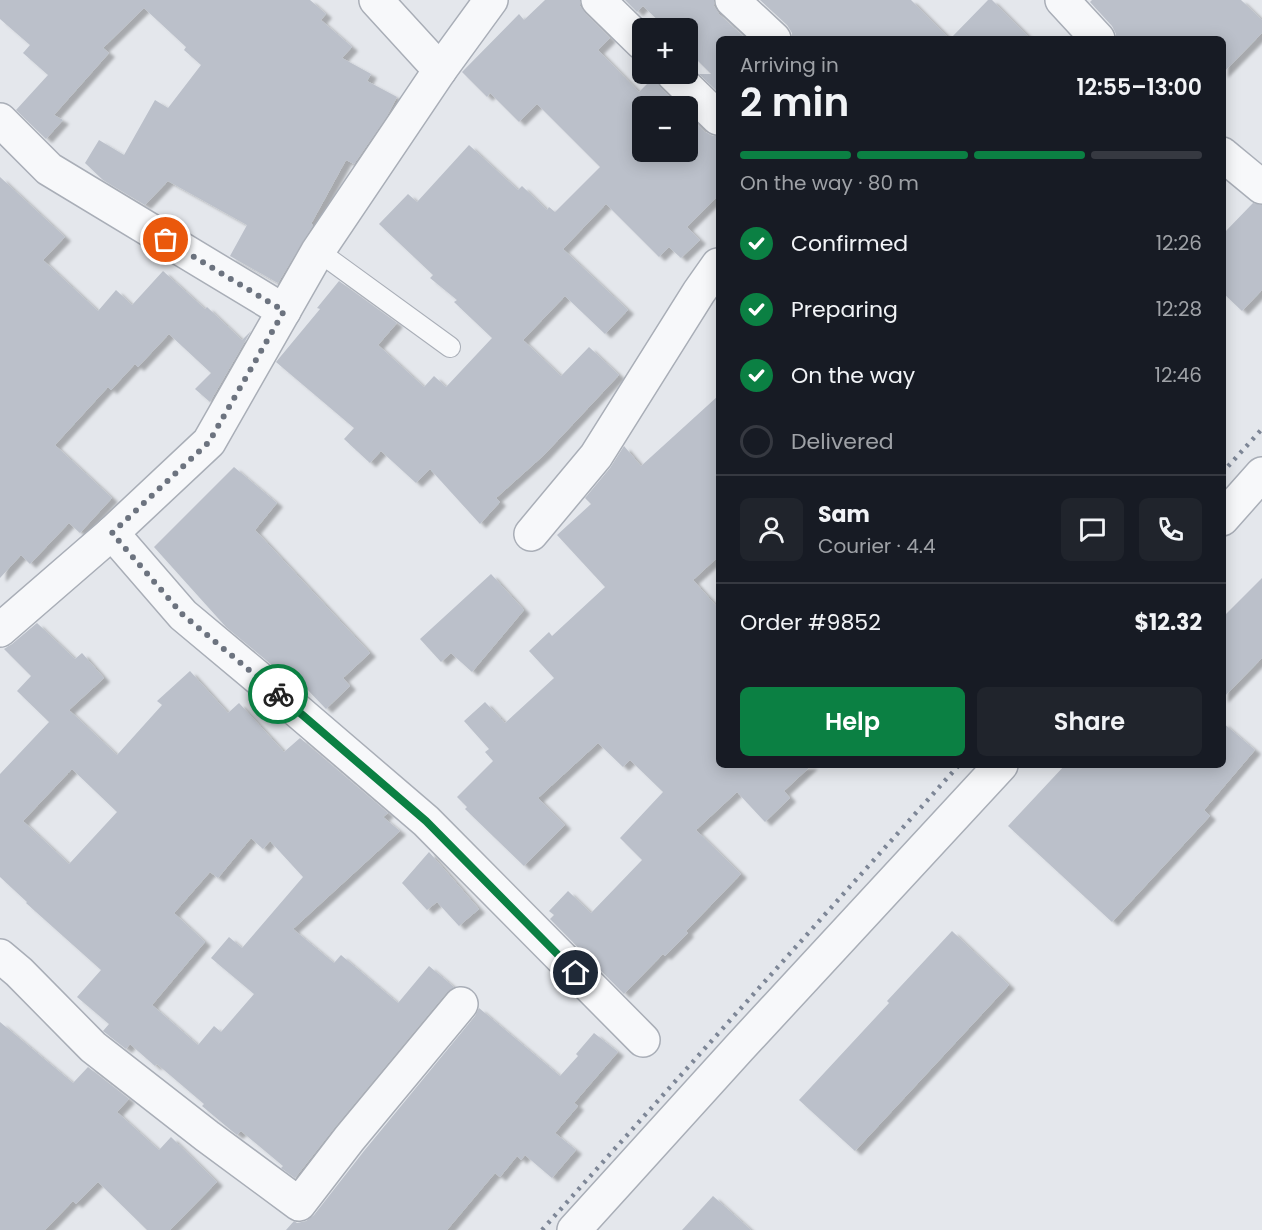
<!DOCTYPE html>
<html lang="en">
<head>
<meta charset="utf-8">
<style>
  body { margin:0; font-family:Poppins,sans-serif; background:#20242c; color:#f1f3f6; height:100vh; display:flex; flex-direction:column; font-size:22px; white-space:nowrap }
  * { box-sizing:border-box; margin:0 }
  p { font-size:20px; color:#9ea1a6 }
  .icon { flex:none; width:33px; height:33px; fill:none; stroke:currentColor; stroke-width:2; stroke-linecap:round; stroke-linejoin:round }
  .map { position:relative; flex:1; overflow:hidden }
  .side { position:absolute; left:716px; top:36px; width:510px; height:732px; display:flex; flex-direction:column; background:#171b24; border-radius:9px; box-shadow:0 3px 15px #0003 }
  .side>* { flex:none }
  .tools { position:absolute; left:632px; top:18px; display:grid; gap:12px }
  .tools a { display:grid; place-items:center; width:66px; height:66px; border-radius:9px; background:#171b24; box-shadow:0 3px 15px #0003; font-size:30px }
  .pin { position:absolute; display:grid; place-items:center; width:51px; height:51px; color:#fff; margin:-26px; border:3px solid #fff; border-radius:50%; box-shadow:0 2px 6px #0007 }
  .courier { position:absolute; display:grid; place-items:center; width:60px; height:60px; margin:-30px; border:4px solid #0b8043; border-radius:50%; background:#fff; color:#222; box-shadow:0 2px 8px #0007 }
  .head em { font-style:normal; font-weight:600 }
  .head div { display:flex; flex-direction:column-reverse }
  .head { display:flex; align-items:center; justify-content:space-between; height:102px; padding:0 24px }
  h1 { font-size:39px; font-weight:600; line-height:45px }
  .bar { display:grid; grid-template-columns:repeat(4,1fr); gap:9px 6px; align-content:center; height:72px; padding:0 24px }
  .bar i { height:8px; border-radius:4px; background:#363941 }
  .bar .active { background:#0b8043 }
  .bar p { grid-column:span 4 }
  .line { display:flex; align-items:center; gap:15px; padding:0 24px; border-top:2px solid #363941 }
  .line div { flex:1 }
  .round { display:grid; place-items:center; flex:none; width:63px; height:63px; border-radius:9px; background:#20242c }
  ol { padding:0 24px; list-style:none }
  li { display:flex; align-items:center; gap:18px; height:66px }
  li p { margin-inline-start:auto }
  li .icon { padding:6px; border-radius:50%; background:#0b8043; color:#fff; stroke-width:4 }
  li:last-child { color:#9ea1a6 }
  li i { width:33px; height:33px; border:3px solid #363941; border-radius:50% }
  .button { display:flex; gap:12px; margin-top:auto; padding:12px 24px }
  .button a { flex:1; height:69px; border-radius:9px; background:#0b8043; color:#fff; font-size:24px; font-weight:600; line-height:69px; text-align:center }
  .button a+a { background:#20242c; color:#f1f3f6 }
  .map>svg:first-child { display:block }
</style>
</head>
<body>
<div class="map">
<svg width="1262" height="1230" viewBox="0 0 1262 1230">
  <defs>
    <filter id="shadow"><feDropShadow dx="6" dy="4" stdDeviation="1.5" flood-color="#0004"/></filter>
  </defs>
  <rect width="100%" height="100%" fill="#e4e7ec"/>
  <g fill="#bbc0ca" fill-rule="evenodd" filter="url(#shadow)">
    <polygon points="0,0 310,0 326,14 321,20 352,47 342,58 371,74 367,81 397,97 387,116 354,164 346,160 311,224 313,225 278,283 230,256 247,225 168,181 145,205 103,180 85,163 99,140 124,155 155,100 168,108 201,65 184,50 186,47 144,8 103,48 109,53 54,115 63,120 46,139 16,110 48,75 23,53 30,45 0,19"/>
    <polygon points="545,0 580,0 580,6 585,13 610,38 598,50 639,92 655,76 655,80 660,87 679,106 642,106 642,152 687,152 687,114 705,132 713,136 718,136 718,196 687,227 700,240 681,258 669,247 659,257 606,204 563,249 628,310 605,334 565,296 523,340 561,376 589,347 619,375 544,455 496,498 500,502 480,524 430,469 416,483 381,451 370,463 344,439 354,428 276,362 320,309 317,308 339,281 397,323 378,345 424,387 434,376 446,387 492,338 454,302 457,300 430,278 433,275 379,224 408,194 417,202 469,145 518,190 522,186 547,210 549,207 555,212 600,167 537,104 519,122 490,93 487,97 462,72 519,14 524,20"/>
    <polygon points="625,0 714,0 714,6 719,14 746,39 718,39 718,92 699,74 711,74 687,50 687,28 666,28 643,6 637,12"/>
    <polygon points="760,0 911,0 950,39 988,0 992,0 1031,39 792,39 792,33 787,25"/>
    <polygon points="1092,0 1241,0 1262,20 1262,33 1222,74 1222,39 1116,39 1116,34 1112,26 1090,2"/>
    <polygon points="0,177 65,237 43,260 98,311 116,290 132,305 163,271 205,309 207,307 242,340 251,331 210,402 195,389 211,373 169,334 138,367 135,364 111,390 108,387 55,445 112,498 80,533 69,523 30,564 21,555 0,578"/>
    <polygon points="1253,203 1262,205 1262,290 1242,311 1222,292 1222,235"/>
    <polygon points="718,396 718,557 693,580 718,608 718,765 812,765 784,791 790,798 765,822 737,792 696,830 741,874 686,931 688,933 665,956 663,954 624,994 550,919 554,915 549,911 568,891 591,913 642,860 620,838 663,792 630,760 623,767 598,743 538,798 565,825 524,866 465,809 467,807 457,797 493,761 485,752 489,749 464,721 485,702 505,723 554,678 529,651 549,632 552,636 605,587 557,535 591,504 585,498 610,468 624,446 641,466"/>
    <polygon points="234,467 277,503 255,530 370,653 343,678 350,686 326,709 284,665 278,670 226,627 154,547"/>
    <polygon points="491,574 524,610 472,672 451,653 441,662 420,639"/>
    <polygon points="1262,578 1262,658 1222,699 1222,618"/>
    <path d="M37,623L75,659L82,653L104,678L69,710L117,755L162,705L157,701L190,671L228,713L239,703L284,752L300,738L388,813L383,817L400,831L293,929L334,963L341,955L398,1003L429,966L454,987L447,992L335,1127L295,1178L281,1168L283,1166L241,1131L237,1135L232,1131L202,1106L204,1104L157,1064L155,1066L130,1044L126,1049L103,1031L109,1024L77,997L101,970L26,903L27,902L0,877V774L49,722L17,691L31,676L4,649L12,644ZM72,769L117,812L69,864L23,821ZM251,838L263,849L270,841L303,877L242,948L229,937L211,958L254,994L221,1032L214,1026L198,1045L152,1005L205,942L174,913L210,872L218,878Z"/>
    <polygon points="1222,722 1255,750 1204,810 1210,816 1112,922 1008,826 1065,765 1222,765"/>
    <polygon points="429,852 479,909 459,926 437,902 427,910 402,883"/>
    <polygon points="952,931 1009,985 855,1151 799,1100 889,1003 887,1001"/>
    <polygon points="479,1008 560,1076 578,1056 576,1054 594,1033 618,1052 574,1103 578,1106 555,1133 576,1150 552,1178 525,1155 521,1160 517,1156 500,1177 495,1173 447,1230 286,1230 294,1221 297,1223 306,1221 314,1215 364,1151 475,1016"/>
    <polygon points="0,1022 73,1083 88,1067 129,1099 117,1112 159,1150 171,1137 217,1182 170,1230 147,1230 98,1182 76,1204 73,1201 45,1230 0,1230"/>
    <polygon points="713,1196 751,1230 682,1230"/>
  </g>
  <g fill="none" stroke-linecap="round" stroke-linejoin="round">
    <defs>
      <polyline id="service" points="318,251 450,347"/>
      <g id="minor">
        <polyline points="376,0 440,70"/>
        <polyline points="598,0 642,43"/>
        <polyline points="732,0 774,39"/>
        <polyline points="1062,0 1098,39"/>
        <polyline points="673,74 718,118"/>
        <polyline points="0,120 49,169 284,311"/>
        <polyline points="1222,154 1262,187"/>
        <polyline points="1222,519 1262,474"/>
        <polyline points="112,533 183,615 293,707 426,821 643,1040"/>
        <polyline points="531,534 596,456 699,292 718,265"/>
        <polyline points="0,630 112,533 209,442 318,251 440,70 491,0"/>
        <polyline points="0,956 19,972 93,1047 207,1136 299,1204 349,1139 461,1004"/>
        <polyline points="574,1230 740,1047 1001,765"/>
      </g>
    </defs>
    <use href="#service" stroke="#a9aeb7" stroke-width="22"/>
    <use href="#minor" stroke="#a9aeb7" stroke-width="36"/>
    <use href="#service" stroke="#f7f8fa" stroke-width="20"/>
    <use href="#minor" stroke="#f7f8fa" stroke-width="33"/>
    <g stroke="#7d8696" stroke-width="4.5" stroke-dasharray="3 6" stroke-linecap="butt">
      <polyline points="1222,473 1262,429"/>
      <polyline points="542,1230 959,765"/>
    </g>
  </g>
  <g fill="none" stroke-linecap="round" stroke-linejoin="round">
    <polyline stroke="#6c737f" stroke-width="6" stroke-dasharray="0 10.8" points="166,240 284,311 209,442 112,533 183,615 278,694"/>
    <polyline stroke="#0b8043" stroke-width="8" points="278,694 426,821 576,973"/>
  </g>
</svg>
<div class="tools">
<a>+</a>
<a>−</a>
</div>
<div class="pin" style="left:166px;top:240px;background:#ea580c"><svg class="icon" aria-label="bag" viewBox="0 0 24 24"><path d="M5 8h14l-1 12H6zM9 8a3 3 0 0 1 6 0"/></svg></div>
<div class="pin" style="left:576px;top:973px;background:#1f2937"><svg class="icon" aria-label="home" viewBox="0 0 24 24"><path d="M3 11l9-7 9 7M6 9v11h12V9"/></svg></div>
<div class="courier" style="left:278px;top:694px"><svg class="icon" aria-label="bike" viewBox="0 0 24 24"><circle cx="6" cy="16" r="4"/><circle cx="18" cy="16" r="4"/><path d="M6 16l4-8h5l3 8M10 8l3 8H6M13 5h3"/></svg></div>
<section class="side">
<div class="head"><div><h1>2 min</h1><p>Arriving in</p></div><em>12:55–13:00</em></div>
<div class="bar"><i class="active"></i><i class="active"></i><i class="active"></i><i></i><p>On the way · 80 m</p></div>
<ol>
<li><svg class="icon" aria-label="check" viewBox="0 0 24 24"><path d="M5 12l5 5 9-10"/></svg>Confirmed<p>12:26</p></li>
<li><svg class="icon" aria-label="check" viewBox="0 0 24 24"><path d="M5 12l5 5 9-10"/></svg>Preparing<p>12:28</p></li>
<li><svg class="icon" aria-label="check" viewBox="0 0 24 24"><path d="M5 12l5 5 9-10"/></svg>On the way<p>12:46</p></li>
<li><i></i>Delivered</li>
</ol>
<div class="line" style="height:108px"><a class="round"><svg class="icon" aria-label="person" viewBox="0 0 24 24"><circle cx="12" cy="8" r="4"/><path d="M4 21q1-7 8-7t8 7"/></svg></a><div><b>Sam</b><p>Courier · 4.4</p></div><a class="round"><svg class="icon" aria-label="chat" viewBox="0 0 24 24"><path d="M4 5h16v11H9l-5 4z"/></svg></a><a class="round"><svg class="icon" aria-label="phone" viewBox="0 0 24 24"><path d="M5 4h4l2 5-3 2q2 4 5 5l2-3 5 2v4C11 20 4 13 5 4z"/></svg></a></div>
<div class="line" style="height:78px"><div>Order #9852</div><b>$12.32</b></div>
<div class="button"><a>Help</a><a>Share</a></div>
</section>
</div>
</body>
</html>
